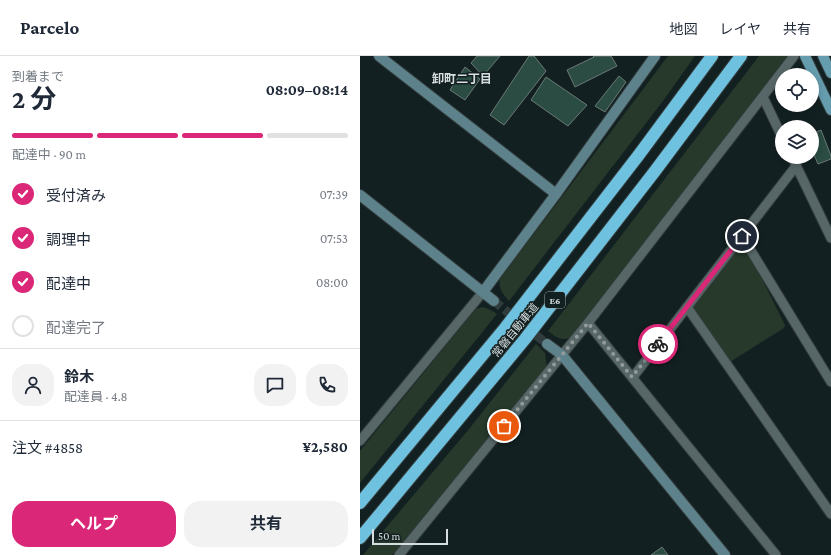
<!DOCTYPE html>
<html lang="ja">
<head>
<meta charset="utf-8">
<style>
  body { margin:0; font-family:"Crimson Pro","Noto Sans JP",serif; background:#f2f2f3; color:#1f2937; height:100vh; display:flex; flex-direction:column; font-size:15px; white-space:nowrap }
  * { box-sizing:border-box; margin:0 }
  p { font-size:13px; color:#747a83 }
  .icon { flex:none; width:22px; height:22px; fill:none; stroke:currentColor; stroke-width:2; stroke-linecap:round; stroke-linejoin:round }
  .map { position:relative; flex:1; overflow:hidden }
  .panel { display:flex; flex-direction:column; background:#fff; width:360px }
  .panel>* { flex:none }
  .tools { position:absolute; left:415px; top:12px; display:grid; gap:8px }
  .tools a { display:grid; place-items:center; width:44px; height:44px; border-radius:50%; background:#fff; box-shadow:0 2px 6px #0003; font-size:20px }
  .scale { position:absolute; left:12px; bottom:10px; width:76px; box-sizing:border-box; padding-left:4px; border:2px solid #d5ddde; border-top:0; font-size:11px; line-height:14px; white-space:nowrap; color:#d5ddde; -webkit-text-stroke:3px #132021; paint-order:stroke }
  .pin { position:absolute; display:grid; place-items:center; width:34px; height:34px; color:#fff; margin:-17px; border:2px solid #fff; border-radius:50%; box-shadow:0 1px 4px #0007 }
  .courier { position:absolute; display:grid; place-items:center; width:40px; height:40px; margin:-20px; border:3px solid #db2777; border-radius:50%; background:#fff; color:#222; box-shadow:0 1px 5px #0007 }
  .headline em { font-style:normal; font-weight:700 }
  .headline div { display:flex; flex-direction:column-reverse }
  .headline { display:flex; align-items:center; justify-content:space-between; height:68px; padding:0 12px }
  h1 { font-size:26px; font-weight:700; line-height:30px }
  .bar { display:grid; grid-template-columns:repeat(4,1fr); gap:6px 4px; align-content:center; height:48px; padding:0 12px }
  .bar i { height:5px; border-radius:3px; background:#e0e1e3 }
  .bar .on { background:#db2777 }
  .bar p { grid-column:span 4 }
  .line { display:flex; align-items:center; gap:10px; padding:0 12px; border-top:1px solid #e0e1e3 }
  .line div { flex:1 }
  .round { display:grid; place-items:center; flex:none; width:42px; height:42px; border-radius:16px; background:#f2f2f3 }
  ol { padding:0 12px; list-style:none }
  li { display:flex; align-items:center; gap:12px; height:44px }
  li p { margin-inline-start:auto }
  li .icon { padding:4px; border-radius:50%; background:#db2777; color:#fff; stroke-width:4 }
  li:last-child { color:#747a83 }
  li i { width:22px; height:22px; border:2px solid #e0e1e3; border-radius:50% }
  .action { display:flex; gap:8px; margin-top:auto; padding:8px 12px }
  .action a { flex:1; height:46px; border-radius:16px; background:#db2777; color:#fff; font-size:16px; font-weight:700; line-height:46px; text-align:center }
  .action a+a { background:#f2f2f3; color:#1f2937 }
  header { display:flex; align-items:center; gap:24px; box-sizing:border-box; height:56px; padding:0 20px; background:#fff; border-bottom:1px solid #e0e1e3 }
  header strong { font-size:19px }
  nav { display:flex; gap:22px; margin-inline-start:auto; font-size:14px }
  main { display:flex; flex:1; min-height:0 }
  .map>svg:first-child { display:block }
</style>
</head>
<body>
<header>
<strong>Parcelo</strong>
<nav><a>地図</a><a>レイヤ</a><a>共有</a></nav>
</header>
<main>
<section class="panel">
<div class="headline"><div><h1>2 分</h1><p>到着まで</p></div><em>08:09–08:14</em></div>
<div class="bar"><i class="on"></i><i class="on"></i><i class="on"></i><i></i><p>配達中 · 90 m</p></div>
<ol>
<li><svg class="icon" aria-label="check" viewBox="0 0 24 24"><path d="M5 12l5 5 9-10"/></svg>受付済み<p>07:39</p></li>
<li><svg class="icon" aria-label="check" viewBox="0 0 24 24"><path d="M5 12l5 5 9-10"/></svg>調理中<p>07:53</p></li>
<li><svg class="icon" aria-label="check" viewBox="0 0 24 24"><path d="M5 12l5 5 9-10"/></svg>配達中<p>08:00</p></li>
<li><i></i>配達完了</li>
</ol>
<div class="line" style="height:72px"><a class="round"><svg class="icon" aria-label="person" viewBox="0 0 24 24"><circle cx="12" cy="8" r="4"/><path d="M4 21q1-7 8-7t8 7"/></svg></a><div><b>鈴木</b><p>配達員 · 4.8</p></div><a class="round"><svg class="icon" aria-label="chat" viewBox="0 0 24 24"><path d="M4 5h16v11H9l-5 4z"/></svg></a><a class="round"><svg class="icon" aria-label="phone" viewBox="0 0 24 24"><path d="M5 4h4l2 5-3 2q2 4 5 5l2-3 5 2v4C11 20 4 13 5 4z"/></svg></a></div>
<div class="line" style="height:52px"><div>注文 #4858</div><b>¥2,580</b></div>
<div class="action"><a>ヘルプ</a><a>共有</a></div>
</section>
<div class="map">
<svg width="471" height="499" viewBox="0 0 471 499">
  <rect width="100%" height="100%" fill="#132021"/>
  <g fill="#26392a">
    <path d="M308,0H335L303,45L149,245C143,238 138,232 140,223Z"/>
    <path d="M399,0H428L381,63L211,281C202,286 196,281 188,275Z"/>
    <polygon points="382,183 425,269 424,272 370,306 330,251"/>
    <polygon points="123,251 131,254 137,258 0,427 0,395 116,253"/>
    <polygon points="176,288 185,297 187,311 32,499 3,499 109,373"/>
  </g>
  <g fill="#2a4c43" stroke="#6b7974">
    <polygon points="117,0 140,0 123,20 111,7"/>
    <polygon points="169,0 174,0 186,15 144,69 130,59"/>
    <polygon points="233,0 251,0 257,10 215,31 207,14 234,1"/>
    <polygon points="105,11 120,23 105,44 90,34"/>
    <polygon points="259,20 266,26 245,56 235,50"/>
    <polygon points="186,21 227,49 208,70 171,44"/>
    <polygon points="461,74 471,100 471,103 458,108 452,94 452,78"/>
    <polygon points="302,491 308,499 291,499"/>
  </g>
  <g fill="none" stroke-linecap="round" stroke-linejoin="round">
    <polyline stroke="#303c3d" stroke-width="9" stroke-dasharray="9 4.5" stroke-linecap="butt" points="134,245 187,288"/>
    <defs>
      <g id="street">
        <polyline points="403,41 422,81"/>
        <polyline points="432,101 471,182"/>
        <polyline points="382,180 471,326"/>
        <polyline points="327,251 471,458"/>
        <polyline points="228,267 416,499"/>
        <polyline points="273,321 436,110"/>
        <polyline points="0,385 123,236"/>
        <polyline points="39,499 228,267 434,0"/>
      </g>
      <g id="secondary">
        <polyline points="19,0 196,138"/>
        <polyline points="0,139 134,245"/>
        <polyline points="123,236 196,138 295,0"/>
        <polyline points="187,288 202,299 365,499"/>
      </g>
      <g id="primary">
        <polyline points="445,0 471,54"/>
        <polyline points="463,0 471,17"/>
      </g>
      <g id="highway">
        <polyline points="0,447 145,272 278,100 352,0"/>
        <polyline points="0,482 165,283 295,115 381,0"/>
      </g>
    </defs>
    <use href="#street" stroke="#343d3d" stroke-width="11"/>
    <use href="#secondary" stroke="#343d3d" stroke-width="12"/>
    <use href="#primary" stroke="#343d3d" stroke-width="12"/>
    <use href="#highway" stroke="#343d3d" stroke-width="14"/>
    <use href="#street" stroke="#576667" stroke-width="9"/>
    <use href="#secondary" stroke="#5e828b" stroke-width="10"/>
    <use href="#primary" stroke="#659daf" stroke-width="10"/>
    <use href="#highway" stroke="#6fc2df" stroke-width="12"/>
  </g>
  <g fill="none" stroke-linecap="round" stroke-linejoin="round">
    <polyline stroke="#919b9c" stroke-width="4" stroke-dasharray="0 7.2" points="144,370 228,267 272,321 298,288"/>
    <polyline stroke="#db2777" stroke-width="5" points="298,288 382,180"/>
  </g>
  <g text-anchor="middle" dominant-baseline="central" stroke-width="3" stroke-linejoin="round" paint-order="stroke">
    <rect fill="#132021" stroke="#9ba4a5" stroke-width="1" x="185" y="236" width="20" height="16" rx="3"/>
    <g font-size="10" font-weight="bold" fill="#d5ddde">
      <text x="195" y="244">E6</text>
    </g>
    <g font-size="11" fill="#d5ddde" stroke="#132021">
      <text transform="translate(155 274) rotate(-51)">常磐自動車道</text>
    </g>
    <g font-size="12" font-weight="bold" fill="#d5ddde" stroke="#132021">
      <text x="102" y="23">卸町二丁目</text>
    </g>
  </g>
</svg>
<div class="tools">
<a><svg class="icon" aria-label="locate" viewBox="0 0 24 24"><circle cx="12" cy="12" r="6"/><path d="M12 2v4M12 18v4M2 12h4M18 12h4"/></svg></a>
<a><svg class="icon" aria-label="layers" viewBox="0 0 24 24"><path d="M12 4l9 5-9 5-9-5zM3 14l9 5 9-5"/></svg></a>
</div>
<div class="scale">50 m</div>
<div class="pin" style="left:144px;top:370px;background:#ea580c"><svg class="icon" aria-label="bag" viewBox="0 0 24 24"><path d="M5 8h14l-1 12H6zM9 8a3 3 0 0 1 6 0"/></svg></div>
<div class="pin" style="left:382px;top:180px;background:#1f2937"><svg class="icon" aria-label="home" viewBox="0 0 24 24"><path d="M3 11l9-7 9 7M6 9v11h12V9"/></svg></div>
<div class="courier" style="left:298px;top:288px"><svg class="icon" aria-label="bike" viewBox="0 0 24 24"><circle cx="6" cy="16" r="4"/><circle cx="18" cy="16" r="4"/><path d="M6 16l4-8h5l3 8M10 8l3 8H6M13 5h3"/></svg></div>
</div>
</main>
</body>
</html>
